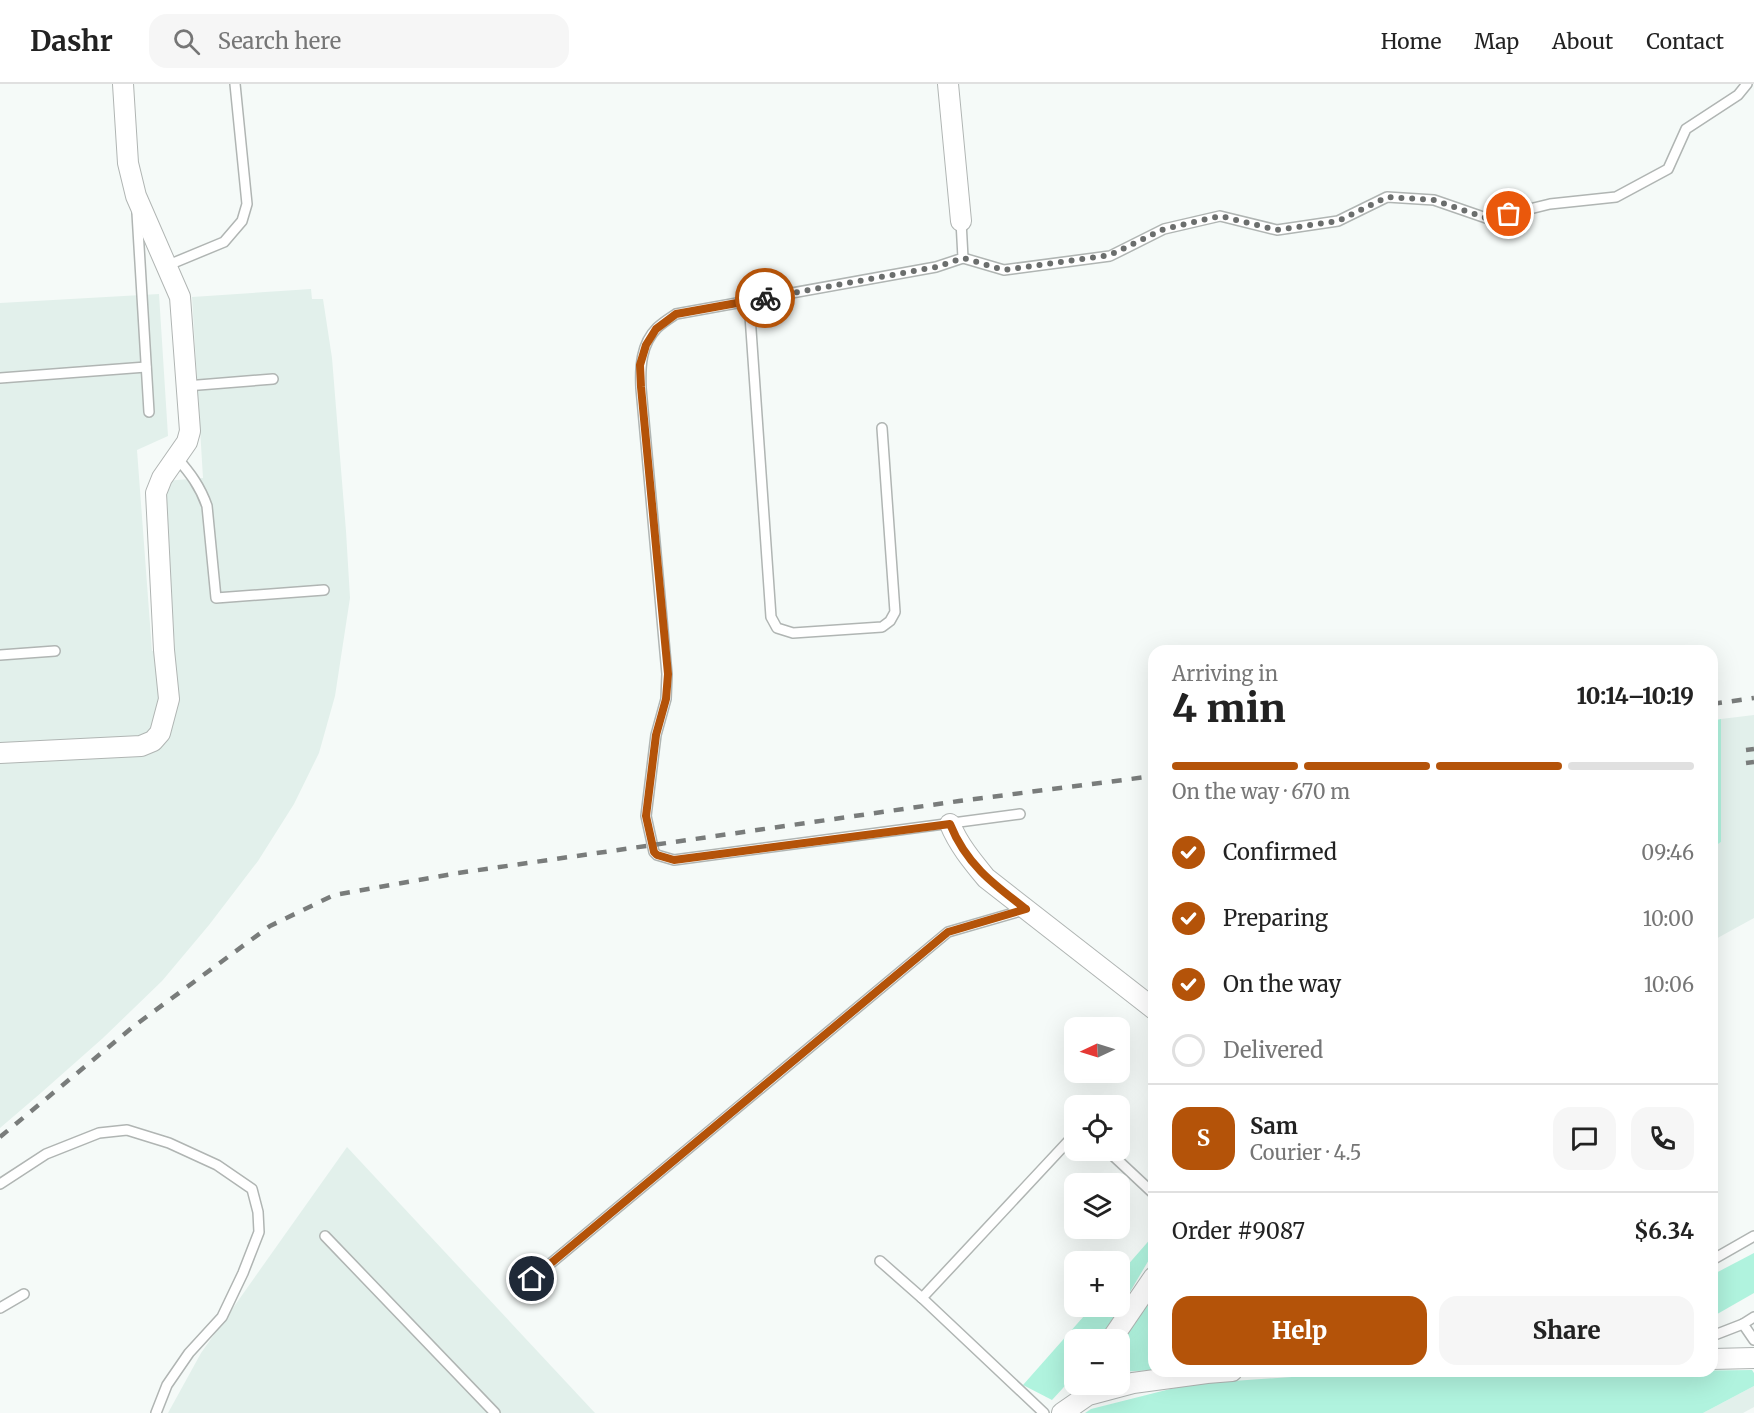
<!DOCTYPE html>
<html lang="en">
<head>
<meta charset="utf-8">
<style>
  body { margin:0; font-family:Merriweather,serif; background:#f6f6f6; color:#222; height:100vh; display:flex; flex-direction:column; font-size:22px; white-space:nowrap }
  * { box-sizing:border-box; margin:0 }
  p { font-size:20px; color:#767676 }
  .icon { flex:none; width:33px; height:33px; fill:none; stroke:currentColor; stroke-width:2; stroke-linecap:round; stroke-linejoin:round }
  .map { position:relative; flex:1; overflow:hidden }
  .side { position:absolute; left:1148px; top:561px; width:570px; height:732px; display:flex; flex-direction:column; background:#fff; border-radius:18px; box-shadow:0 6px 24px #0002 }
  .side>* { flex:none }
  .needle { width:39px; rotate:266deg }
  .fabs { position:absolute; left:1064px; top:933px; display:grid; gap:12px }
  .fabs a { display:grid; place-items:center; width:66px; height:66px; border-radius:12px; background:#fff; box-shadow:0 6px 24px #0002; font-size:30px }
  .pin { position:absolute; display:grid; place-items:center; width:51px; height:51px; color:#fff; margin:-26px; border:3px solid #fff; border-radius:50%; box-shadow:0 2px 6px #0007 }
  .courier { position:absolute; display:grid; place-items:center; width:60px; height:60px; margin:-30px; border:4px solid #b45309; border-radius:50%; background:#fff; color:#222; box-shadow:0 2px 8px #0007 }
  .headline em { font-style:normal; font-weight:800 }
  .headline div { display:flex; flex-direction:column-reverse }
  .headline { display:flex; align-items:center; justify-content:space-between; height:102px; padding:0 24px }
  h1 { font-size:39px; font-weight:800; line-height:45px }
  .bar { display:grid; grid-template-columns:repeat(4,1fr); gap:9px 6px; align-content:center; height:72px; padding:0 24px }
  .bar i { height:8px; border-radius:4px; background:#e0e0e0 }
  .bar .active { background:#b45309 }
  .bar p { grid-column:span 4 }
  .line { display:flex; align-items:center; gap:15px; padding:0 24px; border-top:2px solid #e0e0e0 }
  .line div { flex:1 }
  .round { display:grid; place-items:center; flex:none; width:63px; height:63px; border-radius:18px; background:#f6f6f6 }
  ol { padding:0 24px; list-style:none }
  li { display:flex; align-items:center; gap:18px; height:66px }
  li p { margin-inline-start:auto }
  li .icon { padding:6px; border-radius:50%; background:#b45309; color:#fff; stroke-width:4 }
  li:last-child { color:#767676 }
  li i { width:33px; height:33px; border:3px solid #e0e0e0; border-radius:50% }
  .action { display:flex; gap:12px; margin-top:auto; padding:12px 24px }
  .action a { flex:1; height:69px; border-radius:18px; background:#b45309; color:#fff; font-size:24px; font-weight:800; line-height:69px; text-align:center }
  .action a+a { background:#f6f6f6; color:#222 }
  header { display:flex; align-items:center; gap:36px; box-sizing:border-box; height:84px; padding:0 30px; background:#fff; border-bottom:2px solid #e0e0e0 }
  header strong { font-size:28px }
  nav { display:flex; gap:33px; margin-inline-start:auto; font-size:21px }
  .search { width:420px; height:54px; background:#f6f6f6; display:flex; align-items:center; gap:15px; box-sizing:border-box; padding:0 21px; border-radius:18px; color:#767676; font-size:22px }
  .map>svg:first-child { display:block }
</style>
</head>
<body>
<header>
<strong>Dashr</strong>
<div class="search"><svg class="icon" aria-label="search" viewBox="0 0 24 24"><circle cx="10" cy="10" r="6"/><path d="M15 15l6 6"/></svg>Search here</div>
<nav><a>Home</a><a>Map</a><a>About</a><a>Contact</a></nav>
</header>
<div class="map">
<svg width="1754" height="1329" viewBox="0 0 1754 1329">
  <rect width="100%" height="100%" fill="#f5faf8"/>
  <g fill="#e2f0eb">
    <polygon points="311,205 312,215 323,215 332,274 346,447 350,514 335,612 319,669 294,720 258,777 209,841 162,897 103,954 42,1008 0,1044 0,219 159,210 168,352 137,366 152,567 175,565 164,397 203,394 192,213"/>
    <polygon points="1754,631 1754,834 1712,857 1712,764 1721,758 1721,635"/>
    <polygon points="347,1063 595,1329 168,1329 201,1269"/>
    <polygon points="1754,1302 1754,1323 1743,1329 1703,1329"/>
  </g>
  <g fill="#b0f3de">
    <polygon points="1721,635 1721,758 1712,764 1712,637"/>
    <polygon points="1153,1152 1153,1169 1102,1255 1074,1256 1074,1292 1052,1316 1023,1301 1092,1223 1119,1222 1119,1191"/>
    <polygon points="1754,1169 1754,1209 1712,1233 1712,1191"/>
    <polygon points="1153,1208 1153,1286 1119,1288 1119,1260"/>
    <polygon points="1752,1286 1754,1289 1754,1302 1703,1329 1085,1329 1091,1325 1190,1300 1321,1291"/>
  </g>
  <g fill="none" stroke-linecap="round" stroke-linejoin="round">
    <defs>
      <g id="lane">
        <polyline points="137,129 149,328"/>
        <path d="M961,137L963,174L936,183L676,230C670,234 662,239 657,244C641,260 640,283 641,304L667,590L666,615L656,651L646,732L654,768L657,771L674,776L1020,730"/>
        <polyline points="963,174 1004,186 1110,172 1164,145 1220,132 1277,146 1338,137 1387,113 1434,116 1489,135 1550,120 1616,113 1668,85 1686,45 1738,11 1747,0"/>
        <polyline points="166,182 224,158 242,137 247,120 235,0"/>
        <polyline points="749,217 771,533 777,544 793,549 882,543 890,537 895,528 882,344"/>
        <polyline points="0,294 146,283"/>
        <polyline points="186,302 273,295"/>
        <path d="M177,374C190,389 200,402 207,422L216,514L324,506"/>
        <polyline points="0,571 55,567"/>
        <polyline points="1107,1066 1154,1110"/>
        <polyline points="0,1100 46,1070 99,1049 127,1046 169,1059 217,1081 252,1105 258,1128 259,1148 243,1189 222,1233 189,1269 167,1301 156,1329"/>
        <polyline points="325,1152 495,1329"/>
        <polyline points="1712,1176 1754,1152"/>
        <polyline points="880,1177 922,1214"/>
        <polyline points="532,1195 948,848 1024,826"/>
        <polyline points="0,1224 24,1210"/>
        <polyline points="1754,1233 1743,1240 1754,1256"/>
        <polyline points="1712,1252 1743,1240"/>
        <polyline points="1044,1329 922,1214 1074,1051"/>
      </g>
      <g id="street">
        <polyline points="948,0 961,137"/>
        <polyline points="0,669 141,662 153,657 160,649 169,615 164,566 156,409 162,394 187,358 190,347 180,213 136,112 128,79 123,0"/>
        <path d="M950,740C958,760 972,777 986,794L1154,925"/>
        <polyline points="1111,1256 1154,1193"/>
        <polyline points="1712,1275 1754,1274"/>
        <polyline points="1062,1329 1088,1311 1133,1299 1207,1289 1232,1287"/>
      </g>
    </defs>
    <use href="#lane" stroke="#b0b5b3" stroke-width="12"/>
    <use href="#street" stroke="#b0b5b3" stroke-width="22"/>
    <use href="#lane" stroke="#fff" stroke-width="9"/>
    <use href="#street" stroke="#fff" stroke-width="20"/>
    <g stroke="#797c7b" stroke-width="4.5" stroke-dasharray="10 10" stroke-linecap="butt">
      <polyline points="1712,620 1754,614"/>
      <polyline points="1746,666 1754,665"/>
      <polyline points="1746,679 1754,678"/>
      <polyline points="0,1053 134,942 270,842 334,811 458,789 653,761 959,717 1154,692"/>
    </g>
  </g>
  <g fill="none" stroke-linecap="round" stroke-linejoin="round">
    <polyline stroke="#6b6e6d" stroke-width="6" stroke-dasharray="0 10.8" points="765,214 936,183 963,174 1004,186 1110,171 1164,145 1220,132 1277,146 1338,137 1387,113 1434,116 1489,135 1509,130"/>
    <path stroke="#b45309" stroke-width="8" d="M532,1195L948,848L1026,825C993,800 966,780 950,740L674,776L657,771L654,768L646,732L656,651L666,615L668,590L641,303L640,281L646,261L656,245L676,230L765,214"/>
  </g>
</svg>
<div class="fabs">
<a><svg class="needle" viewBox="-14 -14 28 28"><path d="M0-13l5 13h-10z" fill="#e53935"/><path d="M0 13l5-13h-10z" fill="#767676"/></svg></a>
<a><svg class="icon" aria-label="locate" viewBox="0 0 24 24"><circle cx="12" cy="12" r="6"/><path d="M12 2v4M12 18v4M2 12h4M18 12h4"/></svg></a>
<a><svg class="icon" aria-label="layers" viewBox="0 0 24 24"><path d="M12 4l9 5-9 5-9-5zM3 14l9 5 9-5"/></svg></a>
<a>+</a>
<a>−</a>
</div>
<div class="pin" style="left:1509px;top:130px;background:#ea580c"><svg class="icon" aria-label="bag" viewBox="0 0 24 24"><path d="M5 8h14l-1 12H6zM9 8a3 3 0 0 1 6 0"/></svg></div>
<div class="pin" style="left:532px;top:1195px;background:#1f2937"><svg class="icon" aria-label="home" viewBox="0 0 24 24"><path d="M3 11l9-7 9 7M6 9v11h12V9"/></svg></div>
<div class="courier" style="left:765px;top:214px"><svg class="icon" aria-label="bike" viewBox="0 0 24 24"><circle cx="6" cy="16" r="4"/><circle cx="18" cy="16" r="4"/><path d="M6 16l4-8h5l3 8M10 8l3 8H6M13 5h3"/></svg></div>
<section class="side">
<div class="headline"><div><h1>4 min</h1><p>Arriving in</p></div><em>10:14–10:19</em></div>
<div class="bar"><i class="active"></i><i class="active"></i><i class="active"></i><i></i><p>On the way · 670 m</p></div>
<ol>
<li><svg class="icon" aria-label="check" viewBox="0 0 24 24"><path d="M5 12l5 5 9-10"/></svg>Confirmed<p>09:46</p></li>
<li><svg class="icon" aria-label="check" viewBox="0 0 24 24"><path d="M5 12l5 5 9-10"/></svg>Preparing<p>10:00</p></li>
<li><svg class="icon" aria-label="check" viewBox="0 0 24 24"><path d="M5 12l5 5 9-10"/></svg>On the way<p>10:06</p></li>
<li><i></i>Delivered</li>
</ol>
<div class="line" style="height:108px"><b class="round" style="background:#b45309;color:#fff">S</b><div><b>Sam</b><p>Courier · 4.5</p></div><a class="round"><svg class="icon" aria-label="chat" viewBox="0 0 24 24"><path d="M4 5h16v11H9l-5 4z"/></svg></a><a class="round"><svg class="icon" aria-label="phone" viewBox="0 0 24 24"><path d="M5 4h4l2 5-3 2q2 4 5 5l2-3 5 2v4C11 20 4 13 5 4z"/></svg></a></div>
<div class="line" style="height:78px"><div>Order #9087</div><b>$6.34</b></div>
<div class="action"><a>Help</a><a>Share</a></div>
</section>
</div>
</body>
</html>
